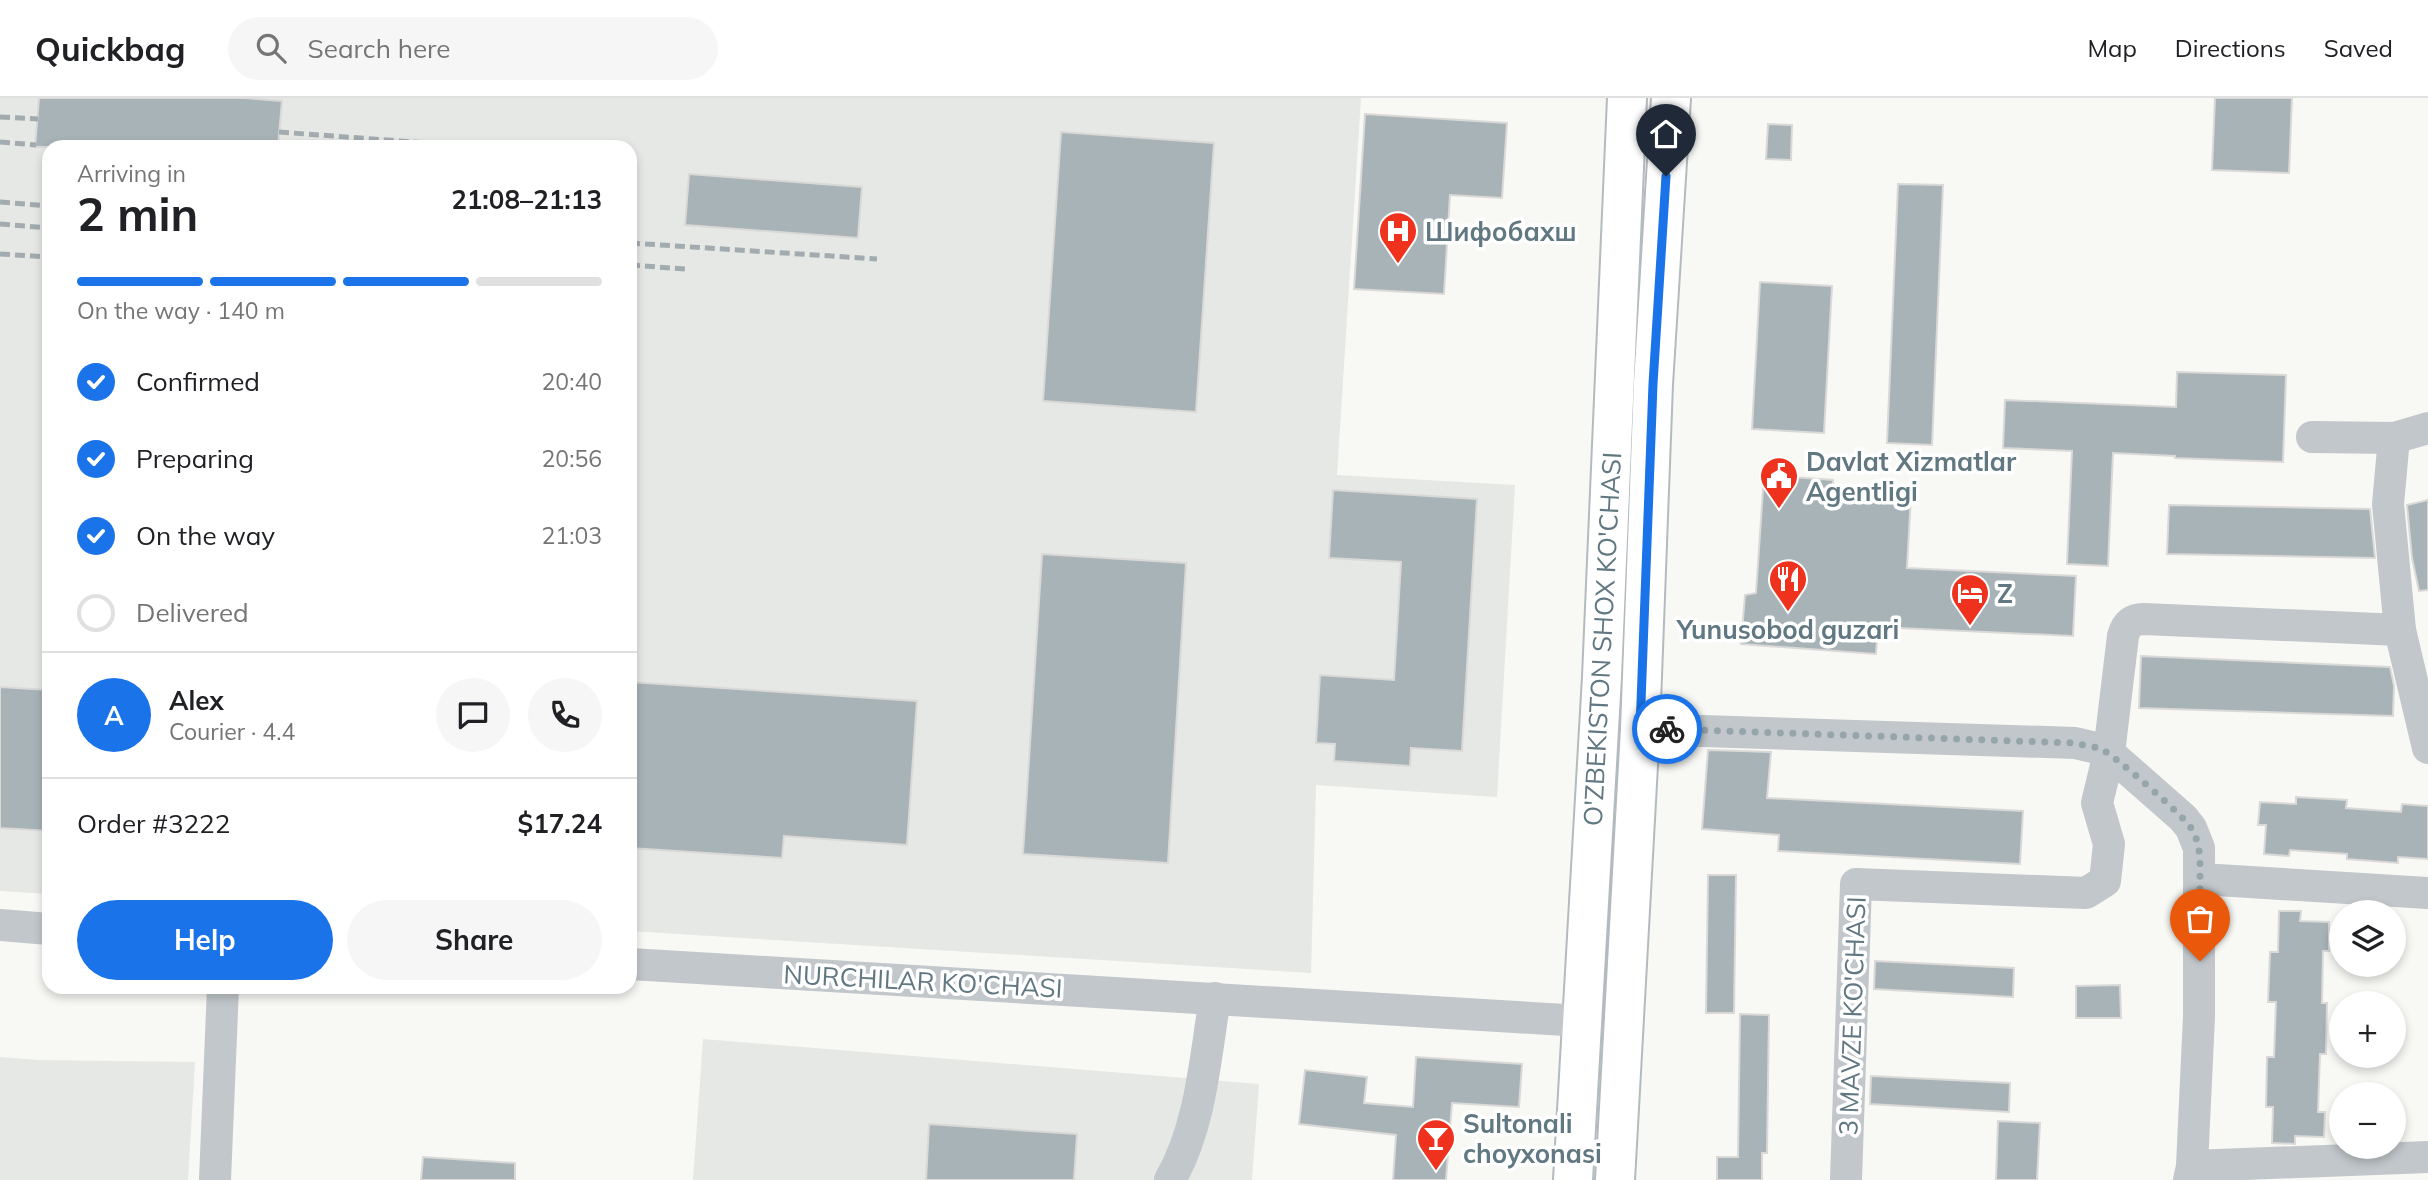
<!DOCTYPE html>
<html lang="en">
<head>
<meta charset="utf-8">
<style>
  body { margin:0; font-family:Mulish,sans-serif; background:#f6f6f6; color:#202124; height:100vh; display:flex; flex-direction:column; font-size:26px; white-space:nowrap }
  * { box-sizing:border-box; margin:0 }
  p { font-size:23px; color:#757577 }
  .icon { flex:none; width:38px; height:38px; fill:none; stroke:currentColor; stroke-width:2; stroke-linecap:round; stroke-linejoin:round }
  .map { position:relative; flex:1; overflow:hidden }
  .sheet { position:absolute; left:42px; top:42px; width:595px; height:854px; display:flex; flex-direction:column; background:#fff; border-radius:21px; box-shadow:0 4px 10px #0003 }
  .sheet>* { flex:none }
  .buttons { position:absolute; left:2329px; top:802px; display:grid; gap:14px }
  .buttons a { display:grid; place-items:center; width:77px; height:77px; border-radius:50%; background:#fff; box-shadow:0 4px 10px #0003; font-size:35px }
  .pin { position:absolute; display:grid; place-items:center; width:60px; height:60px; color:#fff; margin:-72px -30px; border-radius:50% 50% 50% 0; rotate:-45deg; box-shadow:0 0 7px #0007 }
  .pin .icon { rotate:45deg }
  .courier { position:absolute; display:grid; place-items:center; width:70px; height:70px; margin:-35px; border:5px solid #1a73e8; border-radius:50%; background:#fff; color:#222; box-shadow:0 2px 9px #0007 }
  .summary em { font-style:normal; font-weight:700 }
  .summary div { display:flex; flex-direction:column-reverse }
  .summary { display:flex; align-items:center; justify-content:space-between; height:119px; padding:0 35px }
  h1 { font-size:46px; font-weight:700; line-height:52px }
  .bar { display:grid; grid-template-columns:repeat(4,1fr); gap:10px 7px; align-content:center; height:84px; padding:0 35px }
  .bar i { height:9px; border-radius:5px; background:#e0e0e0 }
  .bar .current { background:#1a73e8 }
  .bar p { grid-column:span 4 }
  .line { display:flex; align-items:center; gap:18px; padding:0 35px; border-top:2px solid #e0e0e0 }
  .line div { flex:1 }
  .round { display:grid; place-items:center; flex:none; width:74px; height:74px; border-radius:37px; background:#f6f6f6 }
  ol { padding:0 35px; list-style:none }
  li { display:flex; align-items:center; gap:21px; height:77px }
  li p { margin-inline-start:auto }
  li .icon { padding:7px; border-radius:50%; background:#1a73e8; color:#fff; stroke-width:4 }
  li:last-child { color:#757577 }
  li i { width:38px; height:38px; border:4px solid #e0e0e0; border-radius:50% }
  .primary-button { display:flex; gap:14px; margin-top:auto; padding:14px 35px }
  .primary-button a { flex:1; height:80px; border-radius:42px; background:#1a73e8; color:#fff; font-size:28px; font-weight:700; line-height:80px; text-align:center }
  .primary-button a+a { background:#f6f6f6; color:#202124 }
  header { display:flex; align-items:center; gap:42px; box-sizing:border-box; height:98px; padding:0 35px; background:#fff; border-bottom:2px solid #e0e0e0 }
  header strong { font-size:33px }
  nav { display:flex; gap:38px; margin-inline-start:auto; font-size:24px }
  .search { width:490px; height:63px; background:#f6f6f6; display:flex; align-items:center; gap:18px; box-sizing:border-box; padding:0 24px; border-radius:38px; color:#757577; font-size:26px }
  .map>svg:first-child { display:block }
</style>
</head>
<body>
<header>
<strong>Quickbag</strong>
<div class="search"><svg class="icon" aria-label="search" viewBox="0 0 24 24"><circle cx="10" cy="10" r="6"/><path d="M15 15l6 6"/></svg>Search here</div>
<nav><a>Map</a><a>Directions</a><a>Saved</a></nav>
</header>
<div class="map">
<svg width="2428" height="1082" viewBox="0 0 2428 1082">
  <rect width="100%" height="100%" fill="#f8f8f5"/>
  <g fill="#e6e8e6">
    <polygon points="0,0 1361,0 1337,377 1515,387 1497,699 1316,687 1311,875 630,833 630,49 49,49 49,796 0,793"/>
    <polygon points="703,941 1259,986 1252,1082 693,1082"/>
    <polygon points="0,959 38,962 195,964 188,1082 0,1082"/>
  </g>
  <g fill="#a7b3b7" stroke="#dad9d7" stroke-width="2">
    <polygon points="39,0 245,0 282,3 278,49 35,49"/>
    <polygon points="2215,0 2292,0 2289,75 2212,72"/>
    <polygon points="1365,16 1507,25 1502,100 1450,97 1444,196 1354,191"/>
    <polygon points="1768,26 1792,27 1791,62 1766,61"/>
    <polygon points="1061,34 1214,45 1196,314 1043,303"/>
    <polygon points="689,76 862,89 858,140 685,127"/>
    <polygon points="1898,86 1943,87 1932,347 1887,345"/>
    <polygon points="1760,184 1832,188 1824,335 1752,331"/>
    <polygon points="2177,274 2286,277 2283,364 2175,360 2175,358 2113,355 2108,468 2067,466 2072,353 2003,350 2005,302 2176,309"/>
    <polygon points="1764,377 1833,382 1833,392 1911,397 1907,470 2076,478 2073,538 1878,529 1876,556 1741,546 1745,497 1756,495"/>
    <polygon points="1333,392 1477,401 1462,653 1411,650 1410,668 1334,663 1335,646 1316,645 1320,577 1394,582 1401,464 1329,460"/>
    <polygon points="2428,402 2428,492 2419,493 2412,460 2407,407"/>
    <polygon points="2169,407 2370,411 2375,460 2167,456"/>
    <polygon points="1042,456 1186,465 1168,765 1023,756"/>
    <polygon points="2141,558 2390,569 2394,588 2393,618 2139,610"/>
    <polygon points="630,584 917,603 907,747 784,738 782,760 630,750"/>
    <polygon points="0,589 49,592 49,733 0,730"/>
    <polygon points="1708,652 1771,654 1767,700 2023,713 2020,766 1778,753 1779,737 1702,731"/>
    <polygon points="2296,699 2347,702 2346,710 2401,714 2402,706 2428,708 2428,761 2398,759 2398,765 2347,761 2347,756 2290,752 2289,758 2264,756 2266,727 2258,727 2260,704 2296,706"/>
    <polygon points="1708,777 1736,777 1734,915 1706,915"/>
    <polygon points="2279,813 2301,813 2300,823 2329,824 2329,853 2323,853 2322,905 2327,905 2326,956 2320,956 2318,1014 2325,1014 2324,1039 2295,1038 2295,1046 2272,1045 2273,1009 2266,1009 2267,959 2274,959 2276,904 2268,904 2270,854 2278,854"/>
    <polygon points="1875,863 2014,870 2013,899 1874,891"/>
    <polygon points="2120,887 2121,920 2076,920 2076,888"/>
    <polygon points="1740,916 1769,917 1767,1055 1762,1055 1762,1082 1717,1082 1717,1059 1738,1059"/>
    <polygon points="1416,959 1522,966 1519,1009 1452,1005 1446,1082 1393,1082 1396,1037 1299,1026 1305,972 1367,979 1364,1005 1413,1009"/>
    <polygon points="1871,978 2010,985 2009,1014 1870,1006"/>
    <polygon points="1998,1023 2040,1025 2037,1082 1996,1082"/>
    <polygon points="929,1026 1077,1036 1074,1082 926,1082"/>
    <polygon points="423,1059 515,1065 515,1082 421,1082"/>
  </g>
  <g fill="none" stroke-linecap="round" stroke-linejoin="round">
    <defs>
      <g id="secondary">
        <polyline points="1573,1082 1602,579 1627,0"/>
        <polyline points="1615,1082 1640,631 1653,286 1671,0"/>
      </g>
    </defs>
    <use href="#secondary" stroke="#b3bbbf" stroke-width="42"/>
    <g stroke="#c1c7ca" stroke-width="32">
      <polyline points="2312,339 2394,340"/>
      <polyline points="2400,532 2388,406 2394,340 2428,330"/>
      <polyline points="1640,631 2075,645 2101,651 2109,655 2183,720 2191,730 2199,750 2199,918 2192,1068 2189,1082"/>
      <polyline points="2201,781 2428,795"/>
      <polyline points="0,827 49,831"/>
      <polyline points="630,866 1582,923"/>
      <polyline points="2192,1068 2428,1059"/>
      <polyline points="215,1082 223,889"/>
      <path d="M1170,1082C1201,1028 1205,961 1215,900"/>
      <path d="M1846,1082L1856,786L2086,795L2105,783L2109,746L2097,705L2109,655L2123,538C2126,527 2132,521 2144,521L2400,532L2428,650"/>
    </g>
    <use href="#secondary" stroke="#fff" stroke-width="38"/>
    <g stroke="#a2abb0" stroke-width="5" stroke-dasharray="10 5" stroke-linecap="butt">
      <polyline points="0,19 38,21"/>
      <polyline points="279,34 479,49"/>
      <polyline points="0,44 36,47"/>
      <polyline points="0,104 49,108"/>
      <polyline points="0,126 49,130"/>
      <polyline points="630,145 877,161"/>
      <polyline points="0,156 49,159"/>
      <polyline points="630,167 685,171"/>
    </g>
  </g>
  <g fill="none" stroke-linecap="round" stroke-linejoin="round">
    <path stroke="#96a5aa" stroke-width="7" stroke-dasharray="0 12.6" d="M1667,631L2074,645C2083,647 2093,648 2101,651C2113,656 2184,718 2191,730C2197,739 2199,750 2200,761V863"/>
    <polyline stroke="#1a73e8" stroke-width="9" points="1666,78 1653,286 1640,631 1667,631"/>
  </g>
  <defs>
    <symbol id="hospital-pin" viewBox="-11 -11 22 30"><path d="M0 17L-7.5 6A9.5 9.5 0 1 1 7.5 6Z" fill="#ef321e" stroke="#fff"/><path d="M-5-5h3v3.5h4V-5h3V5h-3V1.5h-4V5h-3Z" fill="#fff"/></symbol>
    <symbol id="civic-pin" viewBox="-11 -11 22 30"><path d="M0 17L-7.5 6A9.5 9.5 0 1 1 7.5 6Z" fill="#ef321e" stroke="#fff"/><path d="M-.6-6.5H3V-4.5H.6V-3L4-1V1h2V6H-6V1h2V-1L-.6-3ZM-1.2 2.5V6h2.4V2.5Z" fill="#fff"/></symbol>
    <symbol id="restaurant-pin" viewBox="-11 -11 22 30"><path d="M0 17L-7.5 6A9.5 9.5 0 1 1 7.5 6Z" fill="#ef321e" stroke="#fff"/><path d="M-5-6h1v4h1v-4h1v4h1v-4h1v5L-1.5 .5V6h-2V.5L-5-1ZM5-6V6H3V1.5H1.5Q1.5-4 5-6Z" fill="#fff"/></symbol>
    <symbol id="hotel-pin" viewBox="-11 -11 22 30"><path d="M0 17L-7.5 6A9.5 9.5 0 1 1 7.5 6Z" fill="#ef321e" stroke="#fff"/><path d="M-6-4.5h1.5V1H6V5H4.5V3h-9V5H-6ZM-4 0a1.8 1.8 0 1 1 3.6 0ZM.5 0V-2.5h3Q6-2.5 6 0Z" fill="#fff"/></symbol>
    <symbol id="bar-pin" viewBox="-11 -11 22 30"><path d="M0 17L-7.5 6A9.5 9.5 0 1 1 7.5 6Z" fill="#ef321e" stroke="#fff"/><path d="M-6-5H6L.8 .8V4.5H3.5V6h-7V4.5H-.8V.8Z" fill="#fff"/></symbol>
  </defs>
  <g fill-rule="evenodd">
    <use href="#hospital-pin" x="1376" y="111" width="44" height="60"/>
    <use href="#civic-pin" x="1757" y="356" width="44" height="60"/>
    <use href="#restaurant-pin" x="1766" y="459" width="44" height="60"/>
    <use href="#hotel-pin" x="1948" y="473" width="44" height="60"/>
    <use href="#bar-pin" x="1414" y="1018" width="44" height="60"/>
  </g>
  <g text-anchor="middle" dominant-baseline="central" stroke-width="7" stroke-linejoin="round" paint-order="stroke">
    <g font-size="26" font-weight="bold" fill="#617882" stroke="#fff" text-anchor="start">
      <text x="1425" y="133">Шифобахш</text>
      <text x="1806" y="363">Davlat Xizmatlar<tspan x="1806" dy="30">Agentligi</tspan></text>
      <text x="1997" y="495">Z</text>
      <text x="1788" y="531" text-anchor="middle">Yunusobod guzari</text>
      <text x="1463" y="1025">Sultonali<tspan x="1463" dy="30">choyxonasi</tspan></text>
    </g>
    <g font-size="26" fill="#617882" stroke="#fff">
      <text transform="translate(1602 541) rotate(-87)">O'ZBEKISTON SHOX KO'CHASI</text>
      <text transform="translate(923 883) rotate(3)">NURCHILAR KO'CHASI</text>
      <text transform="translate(1852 918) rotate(-88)">3 MAVZE KO'CHASI</text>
    </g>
  </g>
</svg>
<div class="buttons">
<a><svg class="icon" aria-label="layers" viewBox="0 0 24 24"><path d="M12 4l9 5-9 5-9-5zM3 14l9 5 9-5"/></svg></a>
<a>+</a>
<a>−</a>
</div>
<div class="pin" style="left:2200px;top:863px;background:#ea580c"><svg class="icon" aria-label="bag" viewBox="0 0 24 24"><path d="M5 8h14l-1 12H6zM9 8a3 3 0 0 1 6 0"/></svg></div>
<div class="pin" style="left:1666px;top:78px;background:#1f2937"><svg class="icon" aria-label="home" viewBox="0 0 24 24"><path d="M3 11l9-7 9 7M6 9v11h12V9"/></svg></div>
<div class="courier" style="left:1667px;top:631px"><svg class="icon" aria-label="bike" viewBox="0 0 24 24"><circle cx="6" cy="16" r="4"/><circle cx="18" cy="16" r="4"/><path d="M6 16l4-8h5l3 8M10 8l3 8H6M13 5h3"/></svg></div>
<section class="sheet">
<div class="summary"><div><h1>2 min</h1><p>Arriving in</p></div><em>21:08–21:13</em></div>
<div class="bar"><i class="current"></i><i class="current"></i><i class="current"></i><i></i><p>On the way · 140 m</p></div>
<ol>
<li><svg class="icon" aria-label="check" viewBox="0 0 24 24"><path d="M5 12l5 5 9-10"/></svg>Confirmed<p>20:40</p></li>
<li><svg class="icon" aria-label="check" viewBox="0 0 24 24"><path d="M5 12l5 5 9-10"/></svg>Preparing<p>20:56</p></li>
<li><svg class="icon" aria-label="check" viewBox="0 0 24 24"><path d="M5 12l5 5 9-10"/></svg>On the way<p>21:03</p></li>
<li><i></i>Delivered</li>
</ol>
<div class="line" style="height:126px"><b class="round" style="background:#1a73e8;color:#fff">A</b><div><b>Alex</b><p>Courier · 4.4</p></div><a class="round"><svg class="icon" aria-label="chat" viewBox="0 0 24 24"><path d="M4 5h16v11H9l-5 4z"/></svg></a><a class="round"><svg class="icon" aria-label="phone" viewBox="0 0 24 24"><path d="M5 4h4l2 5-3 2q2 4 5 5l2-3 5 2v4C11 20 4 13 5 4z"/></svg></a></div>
<div class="line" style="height:91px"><div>Order #3222</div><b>$17.24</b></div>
<div class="primary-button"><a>Help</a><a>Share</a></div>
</section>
</div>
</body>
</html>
